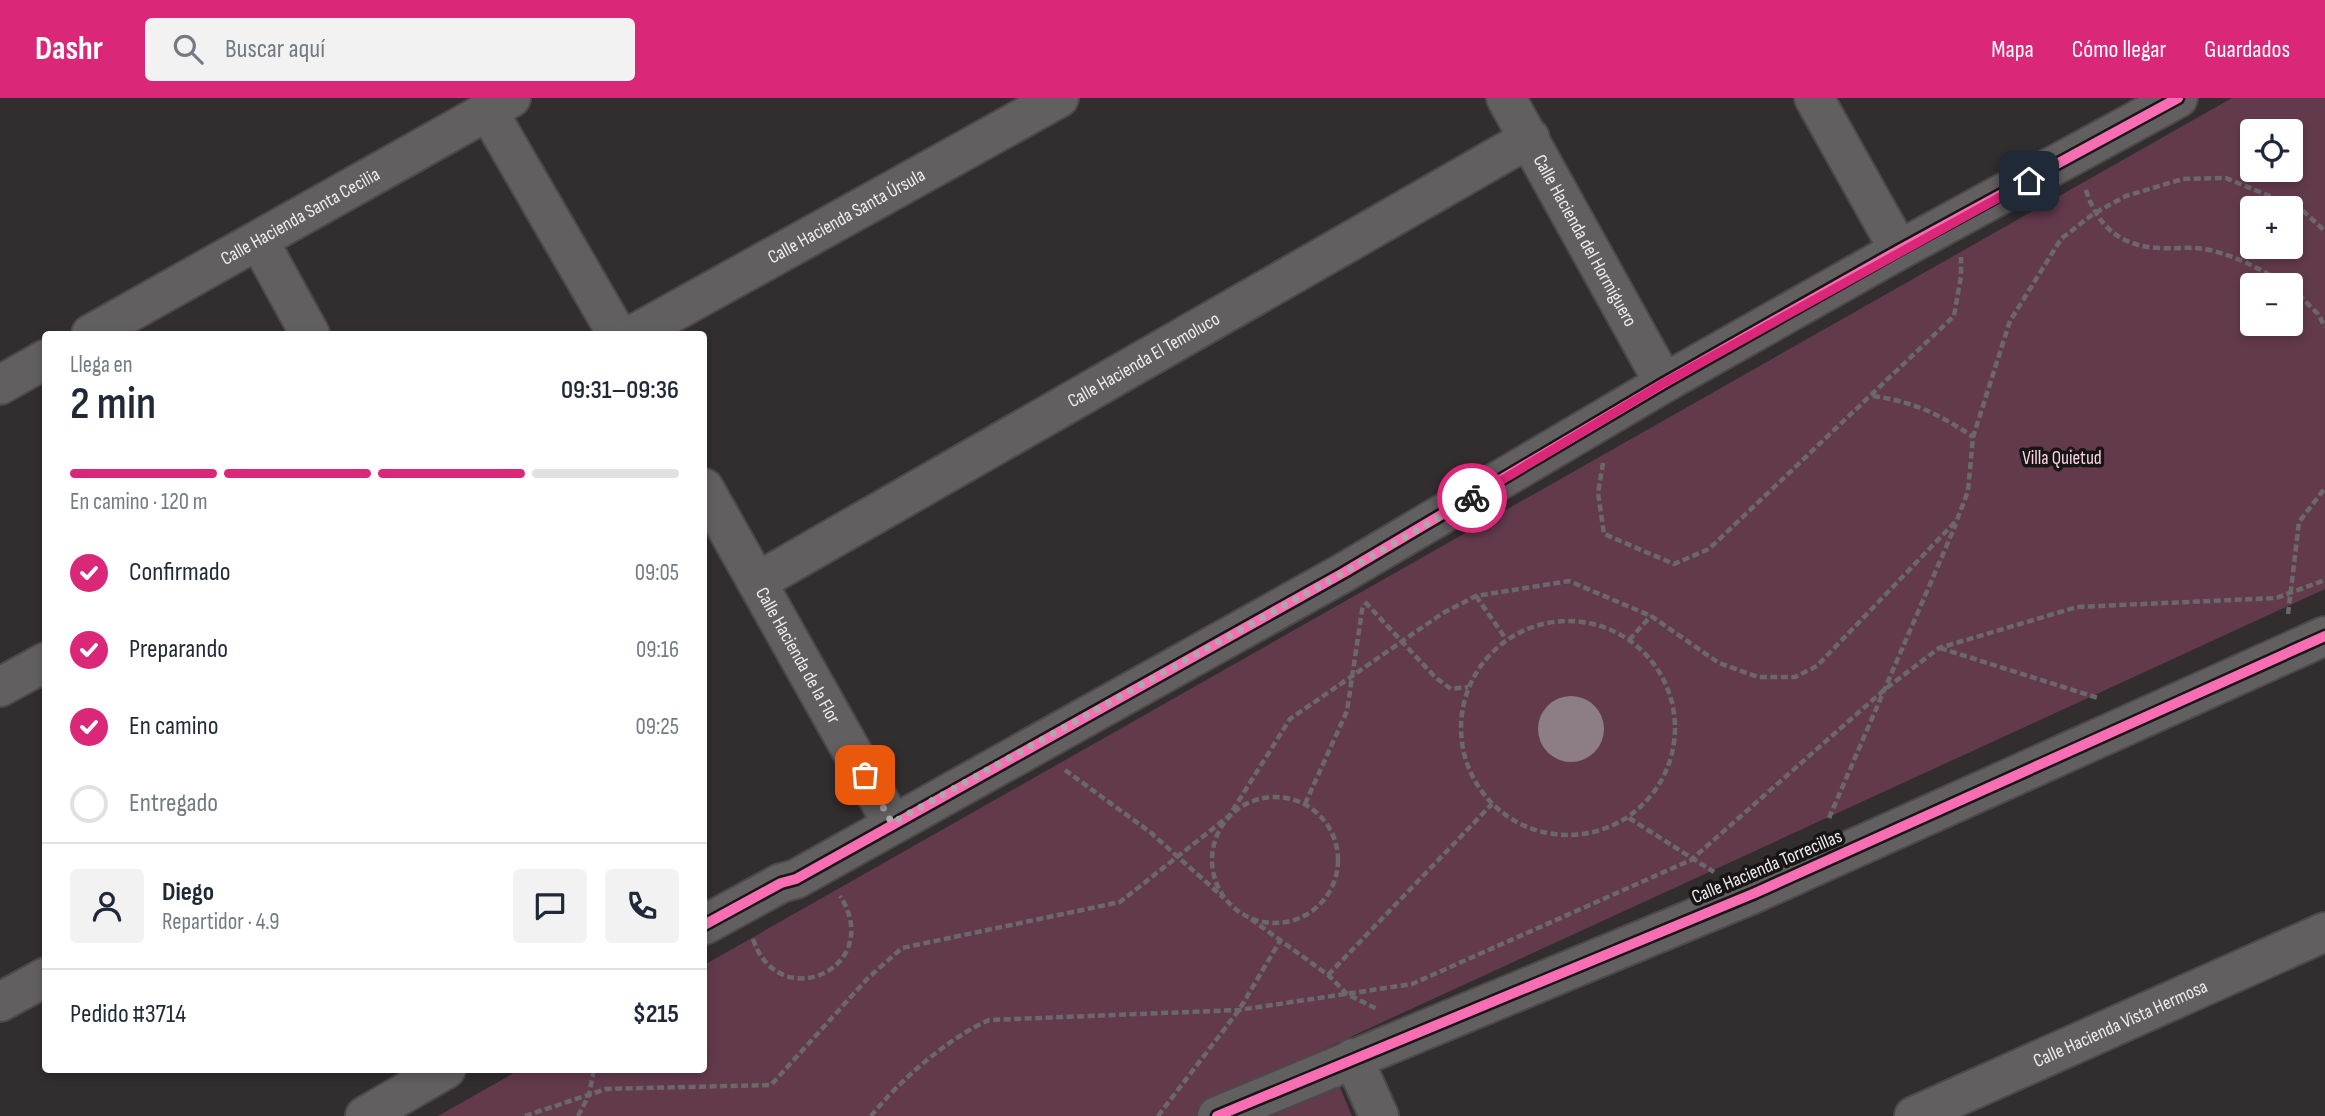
<!DOCTYPE html>
<html lang="es">
<head>
<meta charset="utf-8">
<style>
  body { margin:0; font-family:"Sofia Sans Condensed",sans-serif; background:#f2f2f3; color:#1f2937; height:100vh; display:flex; flex-direction:column; font-size:26px; white-space:nowrap }
  * { box-sizing:border-box; margin:0 }
  p { font-size:23px; color:#747a83 }
  .icon { flex:none; width:38px; height:38px; fill:none; stroke:currentColor; stroke-width:2; stroke-linecap:round; stroke-linejoin:round }
  .map { position:relative; flex:1; overflow:hidden }
  .sheet { position:absolute; left:42px; top:233px; width:665px; height:742px; display:flex; flex-direction:column; background:#fff; border-radius:7px; box-shadow:0 4px 10px #0003 }
  .sheet>* { flex:none }
  .controls { position:absolute; left:2240px; top:21px; display:grid; gap:14px }
  .controls a { display:grid; place-items:center; width:63px; height:63px; border-radius:7px; background:#fff; box-shadow:0 4px 10px #0003; font-size:35px }
  .pin { position:absolute; display:grid; place-items:center; width:60px; height:60px; color:#fff; margin:-30px; border-radius:14px; box-shadow:0 4px 10px #0006 }
  .courier { position:absolute; display:grid; place-items:center; width:70px; height:70px; margin:-35px; border:5px solid #db2777; border-radius:50%; background:#fff; color:#222; box-shadow:0 2px 9px #0007 }
  .summary em { font-style:normal; font-weight:600 }
  .summary div { display:flex; flex-direction:column-reverse }
  .summary { display:flex; align-items:center; justify-content:space-between; height:119px; padding:0 28px }
  h1 { font-size:46px; font-weight:600; line-height:52px }
  .bar { display:grid; grid-template-columns:repeat(4,1fr); gap:10px 7px; align-content:center; height:84px; padding:0 28px }
  .bar i { height:9px; border-radius:5px; background:#e0e1e3 }
  .bar .selected { background:#db2777 }
  .bar p { grid-column:span 4 }
  .line { display:flex; align-items:center; gap:18px; padding:0 28px; border-top:2px solid #e0e1e3 }
  .line div { flex:1 }
  .round { display:grid; place-items:center; flex:none; width:74px; height:74px; border-radius:7px; background:#f2f2f3 }
  ol { padding:0 28px; list-style:none }
  li { display:flex; align-items:center; gap:21px; height:77px }
  li p { margin-inline-start:auto }
  li .icon { padding:7px; border-radius:50%; background:#db2777; color:#fff; stroke-width:4 }
  li:last-child { color:#747a83 }
  li i { width:38px; height:38px; border:4px solid #e0e1e3; border-radius:50% }
  header { display:flex; align-items:center; gap:42px; box-sizing:border-box; height:98px; padding:0 35px; background:#db2777; color:#fff }
  header strong { font-size:33px }
  nav { display:flex; gap:38px; margin-inline-start:auto; font-size:24px }
  .search { width:490px; height:63px; background:#f2f2f3; display:flex; align-items:center; gap:18px; box-sizing:border-box; padding:0 24px; border-radius:7px; color:#747a83; font-size:26px }
  .map>svg:first-child { display:block }
</style>
</head>
<body>
<header>
<strong>Dashr</strong>
<div class="search"><svg class="icon" aria-label="search" viewBox="0 0 24 24"><circle cx="10" cy="10" r="6"/><path d="M15 15l6 6"/></svg>Buscar aquí</div>
<nav><a>Mapa</a><a>Cómo llegar</a><a>Guardados</a></nav>
</header>
<div class="map">
<svg width="2325" height="1018" viewBox="0 0 2325 1018">
  <rect width="100%" height="100%" fill="#322d2f"/>
  <path fill="#633a4c" fill-rule="evenodd" d="M2232,0H2325V491L1324,951L1352,1018H438L521,971H704V867ZM2252,33H2291V72H2252ZM2252,110H2291V149H2252ZM2252,187H2291V226H2252Z"/>
  <circle fill="#8c7e84" cx="1571" cy="631" r="33"/>
  <g fill="none" stroke-linecap="round" stroke-linejoin="round">
    <defs>
      <g id="minor">
        <path id="s1" d="M1506,0L1664,285"/>
        <polyline points="1814,0 1899,152"/>
        <polyline points="488,13 617,236"/>
        <polyline points="259,143 310,236"/>
        <path id="s2" d="M91,236L511,0"/>
        <path id="s3" d="M634,236L1059,0"/>
        <polyline points="0,287 46,261"/>
        <path id="s4" d="M704,390L892,725"/>
        <path id="s5" d="M757,484L1530,40"/>
        <polyline points="0,589 46,564"/>
        <polyline points="704,827 781,785 796,781 1343,475 1664,285 1899,152 2178,0"/>
        <polyline points="0,904 46,879"/>
        <polyline points="1353,960 1379,1018"/>
        <polyline points="365,1018 446,971"/>
        <polyline points="1217,1018 1755,795 2325,538"/>
        <path id="s6" d="M1914,1018L2325,834"/>
      </g>
    </defs>
    <use href="#minor" stroke="#4d484a" stroke-width="42"/>
    <g stroke="#6b686a" stroke-width="4.5" stroke-dasharray="7 3.5" stroke-linecap="butt">
      <path d="M2086,92C2097,128 2121,149 2160,150C2177,151 2192,148 2209,152C2237,158 2262,172 2287,187"/>
      <polyline points="2291,189 2318,216 2325,229"/>
      <path d="M1873,298C1912,303 1941,317 1973,339"/>
      <polyline points="1603,365 1598,395 1604,436 1674,466 1709,451 1954,218 1961,178 1961,159"/>
      <polyline points="1476,498 1506,541"/>
      <polyline points="1365,504 1435,579 1451,591 1468,589"/>
      <polyline points="2288,516 2299,424 2325,390"/>
      <circle cx="1568" cy="630" r="107"/>
      <polyline points="1629,542 1651,518"/>
      <polyline points="1940,550 2098,600"/>
      <polyline points="1065,672 1150,734 1224,800"/>
      <circle cx="1275" cy="762" r="63"/>
      <polyline points="1305,706 1347,613 1363,506"/>
      <polyline points="1629,720 1714,774"/>
      <polyline points="1829,720 1956,426"/>
      <polyline points="1251,821 1328,877 1347,896 1377,911"/>
      <path d="M753,841C779,919 886,869 840,798"/>
      <polyline points="1328,877 1492,706"/>
      <polyline points="525,1018 606,991 771,987 868,880 902,850 1120,804 1229,718 1290,621 1443,515 1476,498 1569,483 1651,518 1719,565 1758,579 1795,579 1817,568 1957,422 1968,393 1973,339 2010,223 2061,141 2093,116 2126,98 2183,81 2226,80 2301,111 2325,133"/>
      <polyline points="578,1018 589,997 594,971"/>
      <path d="M871,1018C899,983 948,940 989,922L1239,912L1412,886L1691,762L1884,592L1939,550L2077,509L2276,500L2325,482"/>
      <polyline points="1158,1018 1239,912 1280,843"/>
    </g>
    <use href="#minor" stroke="#615f60" stroke-width="38"/>
    <defs>
      <g id="cycleway">
        <polyline points="704,827 781,785 796,781 1343,475 1664,285 1899,152 2178,0"/>
        <polyline points="1217,1018 1755,795 2325,538"/>
      </g>
    </defs>
    <use href="#cycleway" stroke="#181516" stroke-width="15"/>
    <use href="#cycleway" stroke="#f96db3" stroke-width="10"/>
  </g>
  <g fill="none" stroke-linecap="round" stroke-linejoin="round">
    <polyline stroke="#ada8aa" stroke-width="7" stroke-dasharray="0 12.6" points="865,677 892,725 1343,475 1472,400"/>
    <polyline stroke="#db2777" stroke-width="9" points="1472,400 1664,285 2029,83"/>
  </g>
  <g text-anchor="middle" dominant-baseline="central" stroke-width="7" stroke-linejoin="round" paint-order="stroke">
    <g font-size="19" fill="#efeaec" stroke="#181516">
      <text stroke="none"><textPath href="#s3" startOffset="243">Calle Hacienda Santa Úrsula</textPath></text>
      <text stroke="none"><textPath href="#s2" startOffset="240">Calle Hacienda Santa Cecilia</textPath></text>
      <text stroke="none"><textPath href="#s1" startOffset="163">Calle Hacienda del Hormiguero</textPath></text>
      <text stroke="none"><textPath href="#s5" startOffset="446">Calle Hacienda El Temoluco</textPath></text>
      <text stroke="none"><textPath href="#s4" startOffset="192">Calle Hacienda de la Flor</textPath></text>
      <text transform="translate(1767 769) rotate(-23)">Calle Hacienda Torrecillas</text>
      <text stroke="none"><textPath href="#s6" startOffset="226">Calle Hacienda Vista Hermosa</textPath></text>
    </g>
    <g font-size="19" fill="#fad6e4" stroke="#181516">
      <text x="2062" y="360">Villa Quietud</text>
    </g>
  </g>
</svg>
<div class="controls">
<a><svg class="icon" aria-label="locate" viewBox="0 0 24 24"><circle cx="12" cy="12" r="6"/><path d="M12 2v4M12 18v4M2 12h4M18 12h4"/></svg></a>
<a>+</a>
<a>−</a>
</div>
<div class="pin" style="left:865px;top:677px;background:#ea580c"><svg class="icon" aria-label="bag" viewBox="0 0 24 24"><path d="M5 8h14l-1 12H6zM9 8a3 3 0 0 1 6 0"/></svg></div>
<div class="pin" style="left:2029px;top:83px;background:#1f2937"><svg class="icon" aria-label="home" viewBox="0 0 24 24"><path d="M3 11l9-7 9 7M6 9v11h12V9"/></svg></div>
<div class="courier" style="left:1472px;top:400px"><svg class="icon" aria-label="bike" viewBox="0 0 24 24"><circle cx="6" cy="16" r="4"/><circle cx="18" cy="16" r="4"/><path d="M6 16l4-8h5l3 8M10 8l3 8H6M13 5h3"/></svg></div>
<section class="sheet">
<div class="summary"><div><h1>2 min</h1><p>Llega en</p></div><em>09:31–09:36</em></div>
<div class="bar"><i class="selected"></i><i class="selected"></i><i class="selected"></i><i></i><p>En camino · 120 m</p></div>
<ol>
<li><svg class="icon" aria-label="check" viewBox="0 0 24 24"><path d="M5 12l5 5 9-10"/></svg>Confirmado<p>09:05</p></li>
<li><svg class="icon" aria-label="check" viewBox="0 0 24 24"><path d="M5 12l5 5 9-10"/></svg>Preparando<p>09:16</p></li>
<li><svg class="icon" aria-label="check" viewBox="0 0 24 24"><path d="M5 12l5 5 9-10"/></svg>En camino<p>09:25</p></li>
<li><i></i>Entregado</li>
</ol>
<div class="line" style="height:126px"><a class="round"><svg class="icon" aria-label="person" viewBox="0 0 24 24"><circle cx="12" cy="8" r="4"/><path d="M4 21q1-7 8-7t8 7"/></svg></a><div><b>Diego</b><p>Repartidor · 4.9</p></div><a class="round"><svg class="icon" aria-label="chat" viewBox="0 0 24 24"><path d="M4 5h16v11H9l-5 4z"/></svg></a><a class="round"><svg class="icon" aria-label="phone" viewBox="0 0 24 24"><path d="M5 4h4l2 5-3 2q2 4 5 5l2-3 5 2v4C11 20 4 13 5 4z"/></svg></a></div>
<div class="line" style="height:91px"><div>Pedido #3714</div><b>$215</b></div>
</section>
</div>
</body>
</html>
